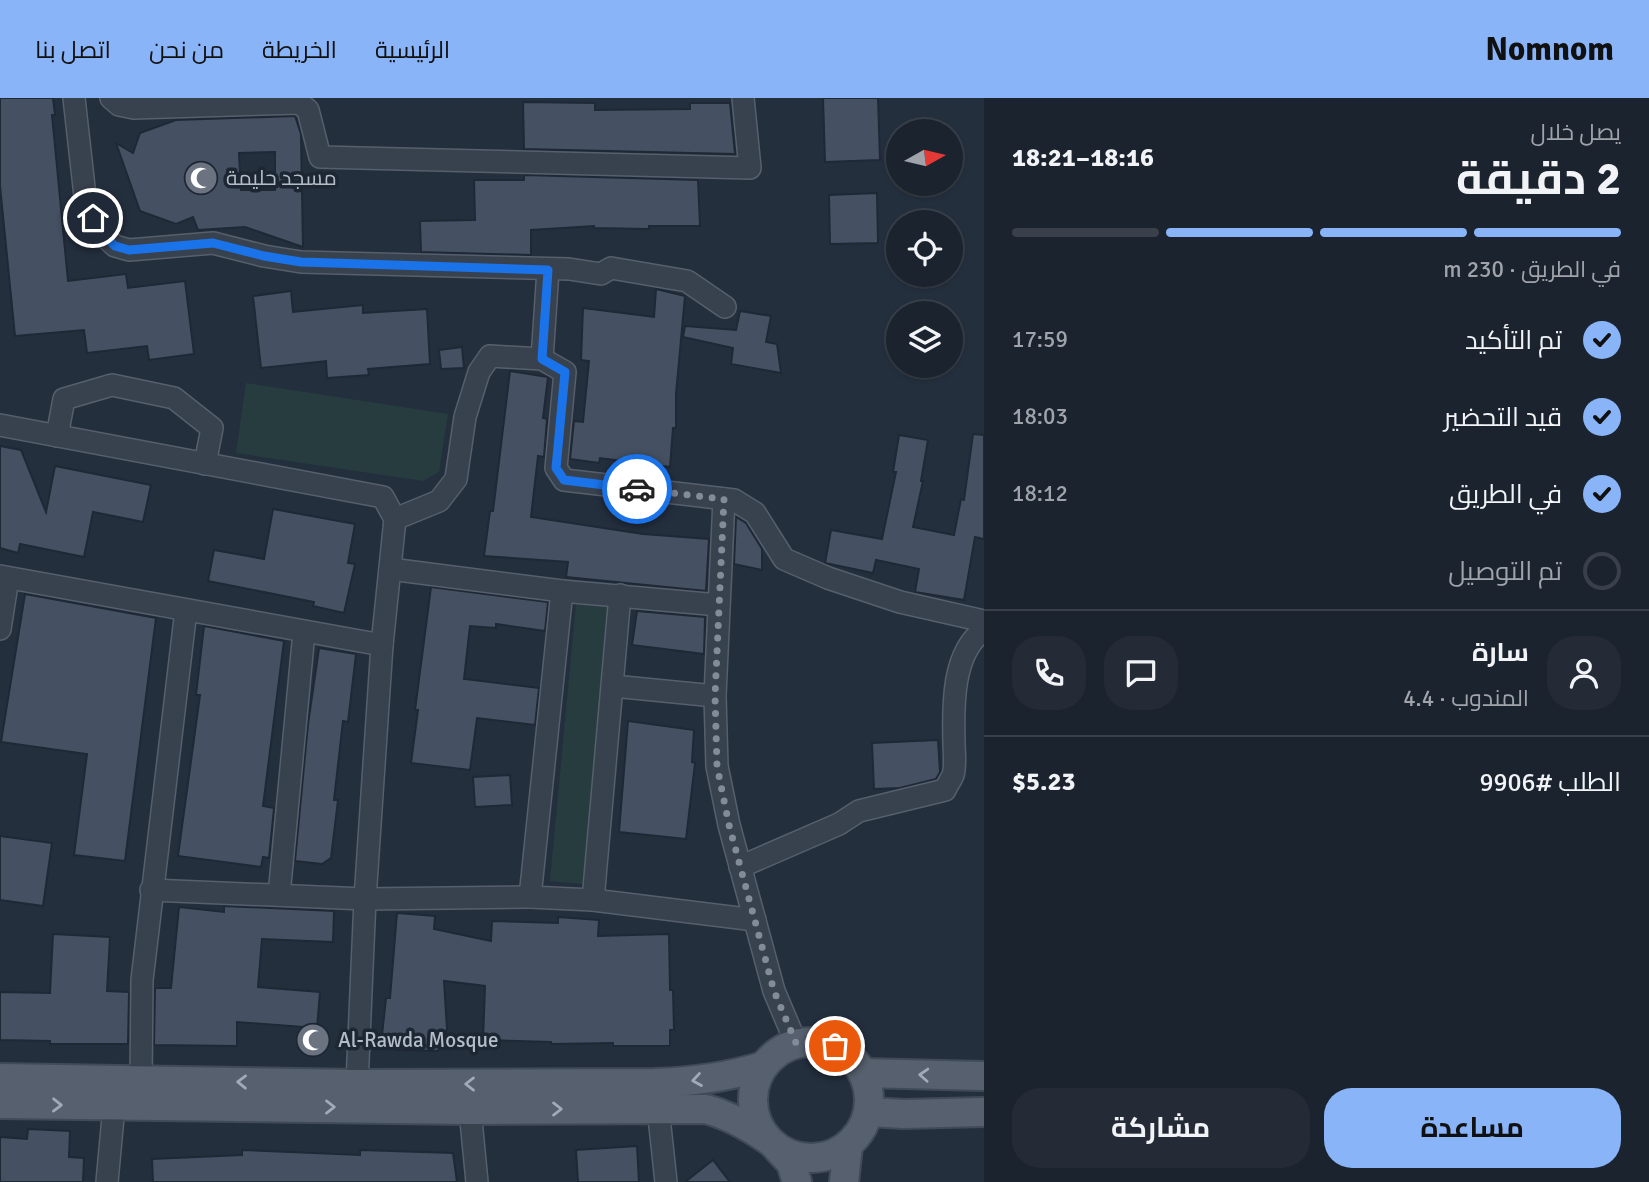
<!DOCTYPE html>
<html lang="ar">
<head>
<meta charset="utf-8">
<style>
  body { margin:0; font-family:Signika,Cairo,sans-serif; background:#242b36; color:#f1f3f6; direction:rtl; height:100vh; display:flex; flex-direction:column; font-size:26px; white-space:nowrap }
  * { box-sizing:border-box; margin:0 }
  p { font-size:23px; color:#a0a4aa }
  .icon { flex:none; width:38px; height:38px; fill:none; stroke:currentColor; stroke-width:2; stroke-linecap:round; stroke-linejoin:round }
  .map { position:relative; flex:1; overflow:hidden; direction:ltr }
  .drawer { display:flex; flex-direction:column; background:#1b232e; width:665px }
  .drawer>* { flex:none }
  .needle { width:46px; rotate:82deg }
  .fabs { position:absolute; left:886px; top:21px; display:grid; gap:14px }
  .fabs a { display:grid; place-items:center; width:77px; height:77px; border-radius:50%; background:#1b232e; box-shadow:0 2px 5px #0004,0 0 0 2px #39404a; font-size:35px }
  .pin { position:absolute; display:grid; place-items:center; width:60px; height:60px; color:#fff; margin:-30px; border:4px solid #fff; border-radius:50%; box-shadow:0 2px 7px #0007 }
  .courier { position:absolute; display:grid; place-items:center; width:70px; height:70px; margin:-35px; border:5px solid #1a73e8; border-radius:50%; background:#fff; color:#222; box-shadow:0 2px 9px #0007 }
  .head em { font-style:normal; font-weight:700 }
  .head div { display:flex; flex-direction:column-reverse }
  .head { display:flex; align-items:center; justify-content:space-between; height:119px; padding:0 28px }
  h1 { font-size:46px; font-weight:700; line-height:52px }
  .bar { display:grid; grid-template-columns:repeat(4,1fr); gap:10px 7px; align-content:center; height:84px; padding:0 28px }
  .bar i { height:9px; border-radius:5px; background:#39404a }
  .bar .active { background:#8ab4f8 }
  .bar p { grid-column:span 4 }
  .line { display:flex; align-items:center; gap:18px; padding:0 28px; border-top:2px solid #39404a }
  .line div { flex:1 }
  .round { display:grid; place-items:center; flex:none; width:74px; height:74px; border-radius:28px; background:#242b36 }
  ol { padding:0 28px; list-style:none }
  li { display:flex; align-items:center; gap:21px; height:77px }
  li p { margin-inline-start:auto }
  li .icon { padding:7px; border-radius:50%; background:#8ab4f8; color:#111; stroke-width:4 }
  li:last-child { color:#a0a4aa }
  li i { width:38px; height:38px; border:4px solid #39404a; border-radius:50% }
  .cta { display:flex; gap:14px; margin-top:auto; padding:14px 28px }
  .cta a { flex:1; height:80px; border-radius:28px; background:#8ab4f8; color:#111; font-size:28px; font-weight:700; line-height:80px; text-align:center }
  .cta a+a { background:#242b36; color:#f1f3f6 }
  header { display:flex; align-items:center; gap:42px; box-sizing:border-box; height:98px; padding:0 35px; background:#8ab4f8; color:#111 }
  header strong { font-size:33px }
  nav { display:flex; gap:38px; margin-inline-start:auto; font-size:24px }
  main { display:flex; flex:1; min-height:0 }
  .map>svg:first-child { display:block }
</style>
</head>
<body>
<header>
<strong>Nomnom</strong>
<nav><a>الرئيسية</a><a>الخريطة</a><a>من نحن</a><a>اتصل بنا</a></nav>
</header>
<main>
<section class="drawer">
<div class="head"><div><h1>2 دقيقة</h1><p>يصل خلال</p></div><em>18:16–18:21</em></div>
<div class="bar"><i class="active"></i><i class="active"></i><i class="active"></i><i></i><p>في الطريق · 230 m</p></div>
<ol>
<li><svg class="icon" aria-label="check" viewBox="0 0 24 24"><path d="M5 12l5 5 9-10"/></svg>تم التأكيد<p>17:59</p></li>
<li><svg class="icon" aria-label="check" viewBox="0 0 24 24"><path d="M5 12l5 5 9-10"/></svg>قيد التحضير<p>18:03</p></li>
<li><svg class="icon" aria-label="check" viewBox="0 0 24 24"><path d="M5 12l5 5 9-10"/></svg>في الطريق<p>18:12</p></li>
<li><i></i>تم التوصيل</li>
</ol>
<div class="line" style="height:126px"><a class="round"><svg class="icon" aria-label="person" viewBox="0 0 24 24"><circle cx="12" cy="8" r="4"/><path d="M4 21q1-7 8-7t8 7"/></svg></a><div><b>سارة</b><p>المندوب · 4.4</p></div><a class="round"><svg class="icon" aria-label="chat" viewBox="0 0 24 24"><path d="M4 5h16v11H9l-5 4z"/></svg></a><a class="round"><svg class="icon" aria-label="phone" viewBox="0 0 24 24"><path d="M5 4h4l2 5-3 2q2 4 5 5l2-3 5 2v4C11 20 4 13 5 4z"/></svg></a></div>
<div class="line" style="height:91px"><div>الطلب #9906</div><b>$5.23</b></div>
<div class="cta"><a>مساعدة</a><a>مشاركة</a></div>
</section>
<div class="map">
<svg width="984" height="1084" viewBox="0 0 984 1084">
  <rect width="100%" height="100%" fill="#242f3e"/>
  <g fill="#263c3f">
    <polygon points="246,285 448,316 439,374 423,383 236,355"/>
    <polygon points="576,505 616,508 591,787 550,783"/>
  </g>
  <g fill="#455162" stroke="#1f2835" stroke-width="2" fill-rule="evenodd">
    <polygon points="0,0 53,0 55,17 52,17 68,183 126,176 128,190 185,183 194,256 149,262 147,248 87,255 84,232 15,238 0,88"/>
    <polygon points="823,0 878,0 880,62 825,64"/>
    <polygon points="523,4 595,5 595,12 690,11 690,5 730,5 735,56 524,51"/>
    <path d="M295,18L301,36L303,149L245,129L198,132L193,119L176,126L140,113L116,45L133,55L140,35L176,22ZM275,54V92H241L239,55Z"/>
    <polygon points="524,77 698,82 700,128 649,128 649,131 594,130 594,128 531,132 531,157 421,154 420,123 475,122 474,82 524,82"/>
    <polygon points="877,95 878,145 830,146 829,97"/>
    <polygon points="656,191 685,198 676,296 676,330 673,330 670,369 600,360 599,365 570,361 574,323 583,324 589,263 581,262 583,210 654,219"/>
    <polygon points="291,193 293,214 363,207 363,215 427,211 430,266 368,271 369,277 327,280 326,263 261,270 253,198"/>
    <polygon points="740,213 771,218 766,244 777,246 781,275 731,266 733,250 683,239 685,228 736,232"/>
    <polygon points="462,249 464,270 441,271 439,252"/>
    <polygon points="510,273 548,279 543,320 547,321 544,359 538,358 531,419 643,436 709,441 706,493 566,479 568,464 484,458 490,413 493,413"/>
    <polygon points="973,336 984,337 984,441 975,439 964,502 915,494 919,471 876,462 873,475 825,465 831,432 882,441 896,374 893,374 899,337 928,342 921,383 923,383 913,429 954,437 961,401 964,402"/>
    <polygon points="0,348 21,352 46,414 55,368 151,387 143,424 93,414 84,459 20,446 18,455 0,450"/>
    <polygon points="273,411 355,426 348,465 355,466 344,515 313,508 314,504 208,483 214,452 264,461"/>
    <polygon points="736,419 746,425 762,451 762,472 734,466"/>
    <polygon points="431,489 548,504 545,533 496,526 496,530 470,528 464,581 539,590 535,627 477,620 470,672 411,665 418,612 415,612"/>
    <polygon points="25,496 156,520 125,763 74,757 87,656 1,644"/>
    <polygon points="637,513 705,519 704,556 632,547"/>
    <polygon points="204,528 284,543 263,708 274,710 269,760 263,759 261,769 178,758 200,597 196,597"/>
    <polygon points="319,550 356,556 348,624 343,623 334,702 338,702 331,760 322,766 295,763 308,626"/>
    <polygon points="628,623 694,632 692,664 695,665 686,741 619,734"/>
    <polygon points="938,642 940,674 936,681 900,690 874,691 872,645"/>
    <polygon points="510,677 512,707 475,709 473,679"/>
    <polygon points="0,738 52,745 43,808 0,802"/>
    <polygon points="224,808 334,813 333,844 262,841 258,889 320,894 317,930 237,924 237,948 154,947 155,890 171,890 179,809 224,814"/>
    <polygon points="397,815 435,818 434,831 491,843 492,823 558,825 558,819 599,822 598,838 669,836 670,892 673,892 674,932 670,932 670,948 613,948 613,945 551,946 551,944 483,942 485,888 444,883 447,931 438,953 396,952 382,937 386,900 390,900"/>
    <polygon points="53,836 110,839 107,893 129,894 128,946 50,946 50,943 0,942 0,894 50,895"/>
    <polygon points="28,1031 70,1033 69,1059 84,1060 83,1084 0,1084 0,1039 27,1041"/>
    <polygon points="637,1048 639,1084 578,1084 576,1052"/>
    <polygon points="242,1052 360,1057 360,1052 453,1055 457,1084 153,1084 152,1061 242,1057"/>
    <polygon points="713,1062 730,1084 685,1084"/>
  </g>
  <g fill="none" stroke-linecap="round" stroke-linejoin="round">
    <defs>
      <g id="minor">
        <polyline points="74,0 86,107 99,133 115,148 129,152 213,145 264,158 301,164 569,171 601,176 611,170 687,183 725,209"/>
        <polyline points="111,0 119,7 134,10 299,5 308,12 320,59 750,70 743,0"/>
        <polyline points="542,261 548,172"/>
        <polyline points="0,327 383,399 395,421 382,547 365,801 357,986"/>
        <polyline points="57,338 64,301 112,287 174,300 212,330 205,366"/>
        <polyline points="724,401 715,598 717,668 729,727 774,893 796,945"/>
        <polyline points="395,421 439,403 456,381 465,319 479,274 490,258 542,261 565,274 556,370 564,382 734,402 755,415 784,461 828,480 900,504 984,523"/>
        <polyline points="390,471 562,493 719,507"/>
        <polyline points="0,478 382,547"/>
        <polyline points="562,493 530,799 593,802 620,497"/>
        <polyline points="0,531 8,480"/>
        <polyline points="613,588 715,598"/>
        <path d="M740,769L839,726L859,713L945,692C947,687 951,682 953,677C956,668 954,654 954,644C953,609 952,554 984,532"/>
        <polyline points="151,792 365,801 530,799"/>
        <polyline points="279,797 304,534"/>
        <polyline points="593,802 755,822"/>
        <polyline points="141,983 142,882 186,512"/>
        <polyline points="658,1010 666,1084"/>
        <polyline points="470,1012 477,1084"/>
        <polyline points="107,1084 114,1008"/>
      </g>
      <g id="major">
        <circle cx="811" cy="1002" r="58"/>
        <polyline points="863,975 984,978"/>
        <path d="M0,980L357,986L655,985C692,984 728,979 764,968"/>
        <path d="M0,1006L470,1012L706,1011C728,1017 748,1028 767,1041"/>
        <polyline points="869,1014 904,1016 984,1014"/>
        <polyline points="777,1050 791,1065 797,1084"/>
        <polyline points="844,1084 848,1048"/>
      </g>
    </defs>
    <use href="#minor" stroke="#565f6c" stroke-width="24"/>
    <use href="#major" stroke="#414a57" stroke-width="32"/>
    <use href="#minor" stroke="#38414e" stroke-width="21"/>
    <use href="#major" stroke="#56606e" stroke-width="28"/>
  </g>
  <defs><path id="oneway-chevron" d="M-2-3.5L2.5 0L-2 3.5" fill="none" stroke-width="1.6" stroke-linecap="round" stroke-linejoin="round" transform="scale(1.75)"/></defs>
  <g stroke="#a1aab7">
    <use href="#oneway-chevron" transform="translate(924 977) rotate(-177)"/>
    <use href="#oneway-chevron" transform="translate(697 982) rotate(171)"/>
    <use href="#oneway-chevron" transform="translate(242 984) rotate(-179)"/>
    <use href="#oneway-chevron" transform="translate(470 986) rotate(180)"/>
    <use href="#oneway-chevron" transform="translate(57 1007) rotate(1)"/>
    <use href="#oneway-chevron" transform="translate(330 1009)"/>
    <use href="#oneway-chevron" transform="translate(557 1011)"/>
  </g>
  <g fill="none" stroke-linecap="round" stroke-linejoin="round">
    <polyline stroke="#828b98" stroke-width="7" stroke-dasharray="0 12.6" points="637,391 724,401 715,598 717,668 729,727 774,893 796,945 816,944 835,948"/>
    <polyline stroke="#1a73e8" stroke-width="9" points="93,120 99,133 115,148 129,152 213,145 264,158 301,164 548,172 542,261 565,274 556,370 564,382 637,391"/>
  </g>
  <defs>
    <symbol id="mosque-disc" viewBox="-11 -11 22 22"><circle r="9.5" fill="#6b7280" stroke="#1d2633"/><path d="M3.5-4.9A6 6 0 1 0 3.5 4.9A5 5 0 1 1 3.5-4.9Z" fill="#fff"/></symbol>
  </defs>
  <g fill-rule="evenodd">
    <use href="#mosque-disc" x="182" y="61" width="38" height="38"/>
    <use href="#mosque-disc" x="294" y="923" width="38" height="38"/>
  </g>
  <g text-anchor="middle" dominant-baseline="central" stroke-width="7" stroke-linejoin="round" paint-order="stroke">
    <g font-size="21" fill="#b4bcc9" stroke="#1d2633" text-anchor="start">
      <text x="226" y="80">مسجد حليمة</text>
      <text x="338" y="942">Al-Rawda Mosque</text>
    </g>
  </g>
</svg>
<div class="fabs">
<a><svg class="needle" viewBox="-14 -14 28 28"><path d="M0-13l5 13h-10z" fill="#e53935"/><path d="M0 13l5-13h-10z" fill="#a0a4aa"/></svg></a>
<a><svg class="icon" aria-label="locate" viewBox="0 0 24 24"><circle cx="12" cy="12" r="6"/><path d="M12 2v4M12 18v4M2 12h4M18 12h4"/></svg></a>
<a><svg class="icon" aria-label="layers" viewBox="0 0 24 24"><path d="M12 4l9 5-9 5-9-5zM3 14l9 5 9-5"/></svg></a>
</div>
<div class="pin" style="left:835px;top:948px;background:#ea580c"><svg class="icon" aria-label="bag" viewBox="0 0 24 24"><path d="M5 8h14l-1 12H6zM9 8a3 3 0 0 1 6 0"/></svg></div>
<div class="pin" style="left:93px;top:120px;background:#1f2937"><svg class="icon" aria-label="home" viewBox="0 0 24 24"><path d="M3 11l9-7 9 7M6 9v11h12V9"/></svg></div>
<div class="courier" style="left:637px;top:391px"><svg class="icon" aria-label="car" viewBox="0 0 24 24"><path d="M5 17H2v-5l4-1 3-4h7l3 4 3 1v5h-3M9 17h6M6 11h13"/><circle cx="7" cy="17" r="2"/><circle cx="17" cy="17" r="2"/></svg></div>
</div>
</main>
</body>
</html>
